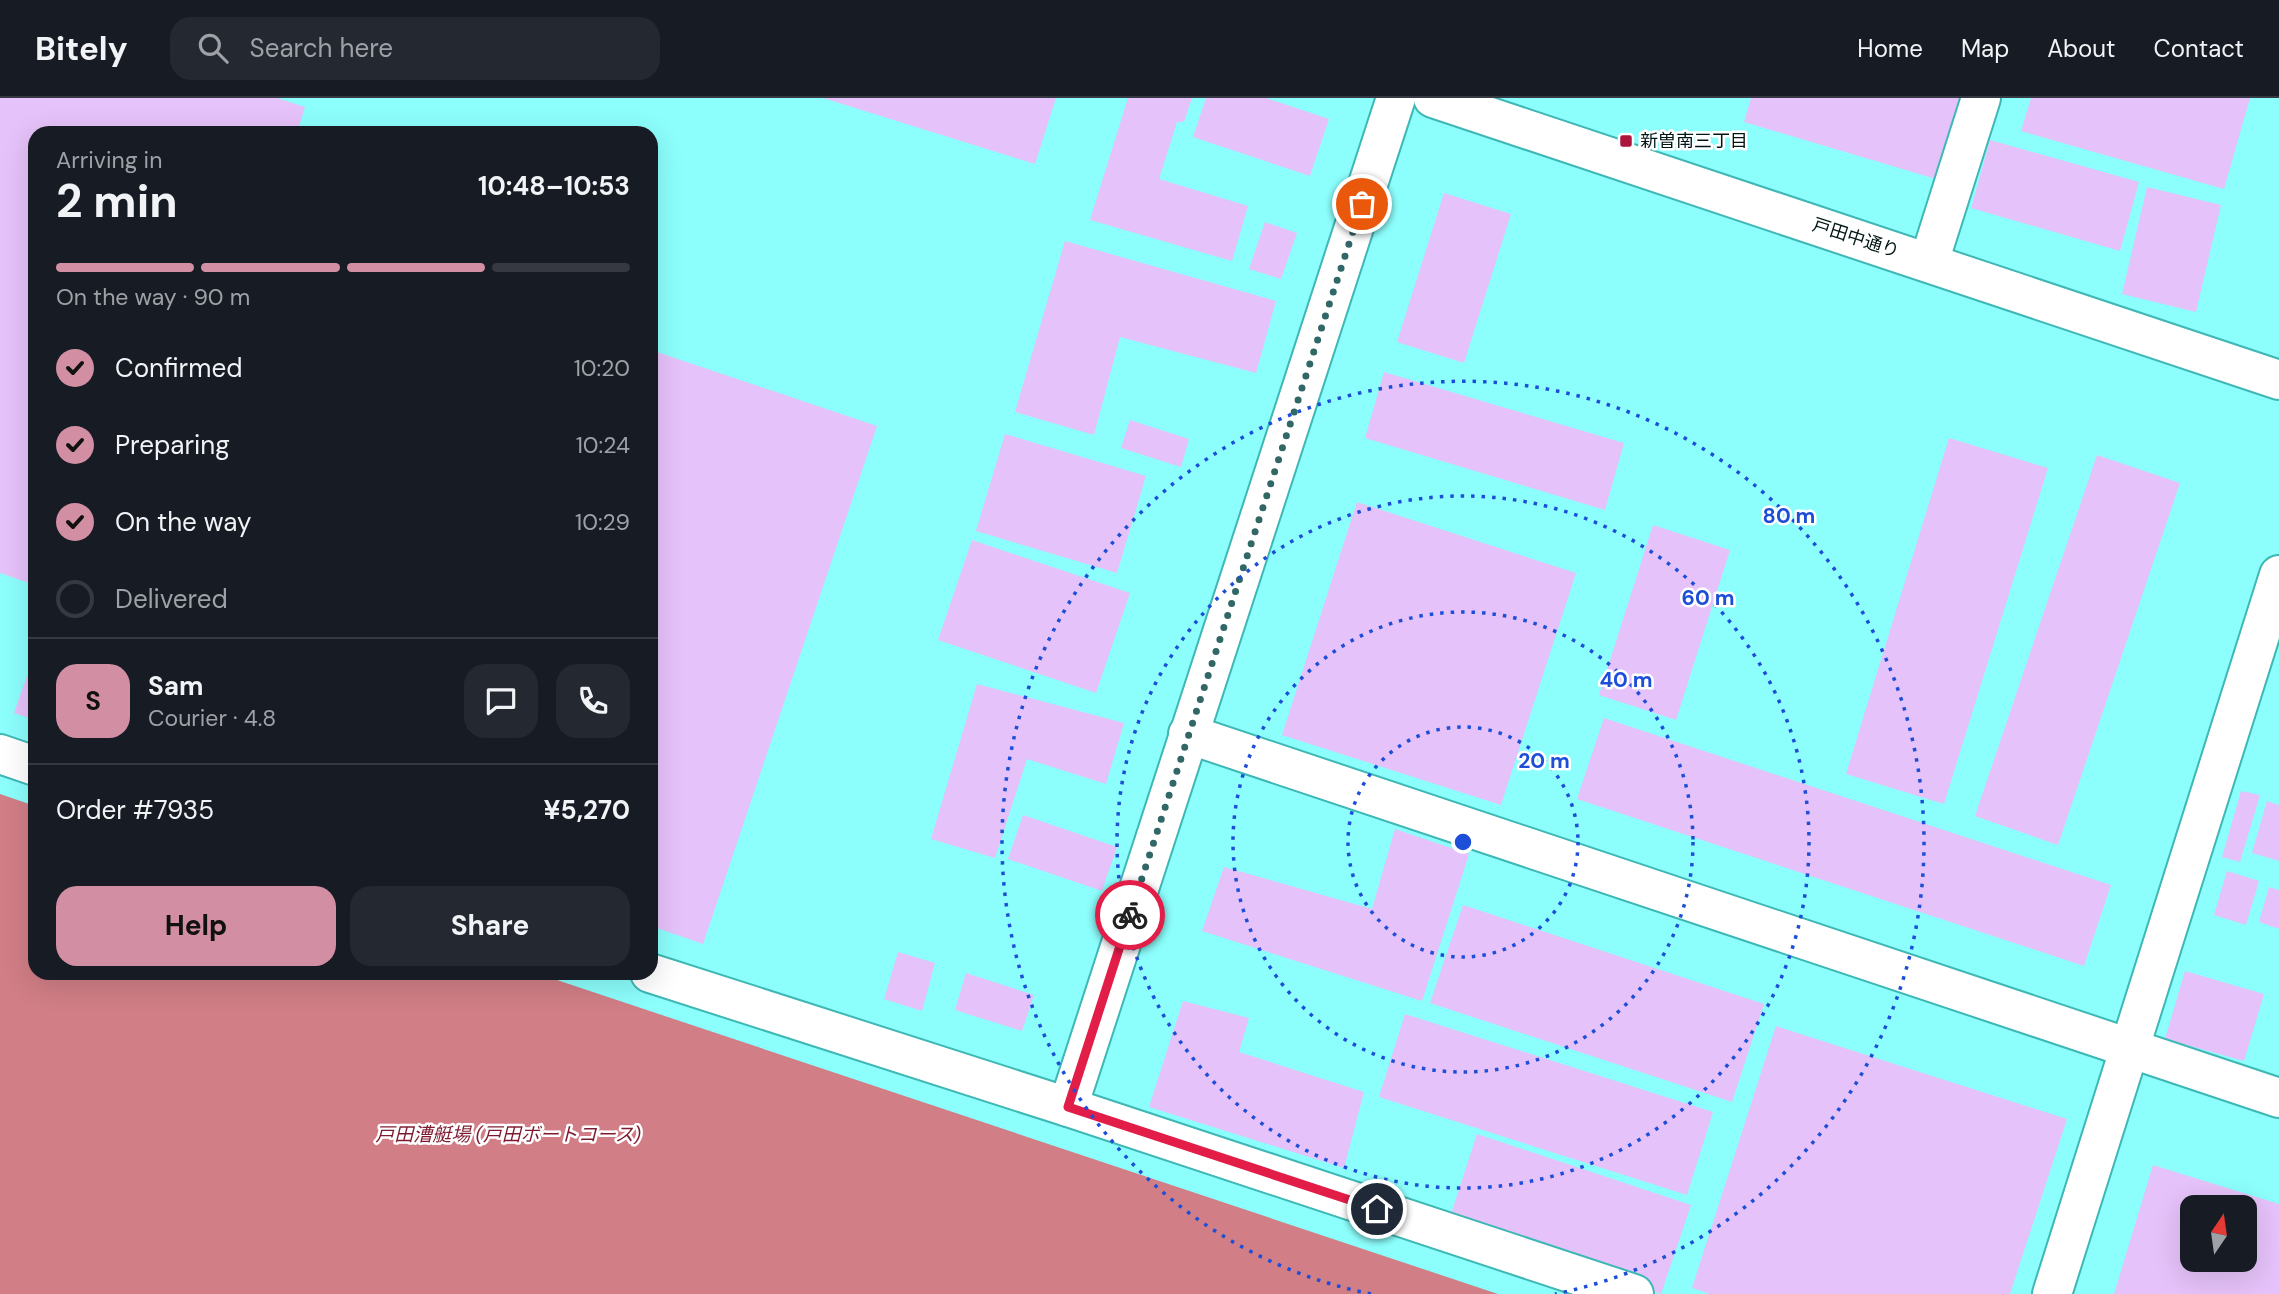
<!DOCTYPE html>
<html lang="en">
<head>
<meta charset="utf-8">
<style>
  body { margin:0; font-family:"DM Sans","Noto Sans JP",sans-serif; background:#242831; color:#f1f3f6; height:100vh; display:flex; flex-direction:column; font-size:26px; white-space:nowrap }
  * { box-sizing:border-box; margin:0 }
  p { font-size:23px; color:#9ea1a6 }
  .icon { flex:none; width:38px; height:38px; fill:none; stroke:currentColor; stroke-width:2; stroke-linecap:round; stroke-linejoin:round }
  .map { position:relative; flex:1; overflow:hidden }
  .side { position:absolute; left:28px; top:28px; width:630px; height:854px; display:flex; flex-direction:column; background:#171b24; border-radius:21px; box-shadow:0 7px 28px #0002 }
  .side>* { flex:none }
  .needle { width:46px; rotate:13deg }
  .buttons { position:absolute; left:2180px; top:1097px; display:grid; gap:14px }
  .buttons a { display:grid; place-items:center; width:77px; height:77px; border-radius:14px; background:#171b24; box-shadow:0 7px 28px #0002; font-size:35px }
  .pin { position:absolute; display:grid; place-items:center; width:60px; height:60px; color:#fff; margin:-30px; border:4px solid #fff; border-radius:50%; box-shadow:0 2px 7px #0007 }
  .courier { position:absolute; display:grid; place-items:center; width:70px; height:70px; margin:-35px; border:5px solid #e11d48; border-radius:50%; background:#fff; color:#222; box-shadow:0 2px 9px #0007 }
  .overview em { font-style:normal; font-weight:700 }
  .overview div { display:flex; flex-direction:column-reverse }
  .overview { display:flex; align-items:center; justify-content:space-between; height:119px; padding:0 28px }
  h1 { font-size:46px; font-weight:700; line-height:52px }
  .bar { display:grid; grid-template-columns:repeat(4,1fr); gap:10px 7px; align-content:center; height:84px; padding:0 28px }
  .bar i { height:9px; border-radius:5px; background:#363941 }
  .bar .selected { background:#d28fa3 }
  .bar p { grid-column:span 4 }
  .line { display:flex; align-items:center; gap:18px; padding:0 28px; border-top:2px solid #363941 }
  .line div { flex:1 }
  .round { display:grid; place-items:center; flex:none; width:74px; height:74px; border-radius:21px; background:#242831 }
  ol { padding:0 28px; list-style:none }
  li { display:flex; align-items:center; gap:21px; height:77px }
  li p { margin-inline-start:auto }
  li .icon { padding:7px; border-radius:50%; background:#d28fa3; color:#111; stroke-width:4 }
  li:last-child { color:#9ea1a6 }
  li i { width:38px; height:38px; border:4px solid #363941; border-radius:50% }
  .cta { display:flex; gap:14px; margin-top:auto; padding:14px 28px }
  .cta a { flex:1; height:80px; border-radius:21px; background:#d28fa3; color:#111; font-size:28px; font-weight:700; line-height:80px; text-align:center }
  .cta a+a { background:#242831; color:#f1f3f6 }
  header { display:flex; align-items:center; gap:42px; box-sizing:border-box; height:98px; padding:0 35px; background:#171b24; border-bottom:2px solid #363941 }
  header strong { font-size:33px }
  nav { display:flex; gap:38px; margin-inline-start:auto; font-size:24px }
  .search { width:490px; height:63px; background:#242831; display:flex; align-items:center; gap:18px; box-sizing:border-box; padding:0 24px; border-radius:21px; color:#9ea1a6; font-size:26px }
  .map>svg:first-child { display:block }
</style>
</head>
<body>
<header>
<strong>Bitely</strong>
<div class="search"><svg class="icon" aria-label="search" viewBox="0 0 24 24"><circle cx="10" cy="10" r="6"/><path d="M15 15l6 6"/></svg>Search here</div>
<nav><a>Home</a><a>Map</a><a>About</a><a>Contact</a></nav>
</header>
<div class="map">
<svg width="2279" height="1196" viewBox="0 0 2279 1196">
  <rect width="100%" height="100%" fill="#8cfefc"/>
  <polygon fill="#d17e86" points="0,696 35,708 35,875 536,875 1498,1196 0,1196"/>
  <g fill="#e5c2f9" fill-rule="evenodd">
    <polygon points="0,0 277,0 305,9 297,35 35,35 35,487 0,475"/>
    <polygon points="823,0 1056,0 1035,66"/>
    <polygon points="1128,0 1192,0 1184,24 1177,24 1159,81 1248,108 1232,163 1090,122"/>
    <polygon points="1206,0 1266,0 1329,21 1310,78 1193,39"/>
    <polygon points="1751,0 1960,0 1936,81 1744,24"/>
    <polygon points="2031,0 2250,0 2224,91 2021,33"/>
    <polygon points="1990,42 2139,84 2120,153 1971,110"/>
    <polygon points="2147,89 2221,107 2196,214 2122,196"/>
    <polygon points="1444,95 1511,116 1464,265 1397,244"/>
    <polygon points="1265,124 1297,135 1281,181 1249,171"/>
    <polygon points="1065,143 1276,203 1256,275 1120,239 1094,337 1015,314"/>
    <polygon points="651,252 877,328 703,846 651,828"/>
    <polygon points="1384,274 1624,345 1605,412 1365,340"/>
    <polygon points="1130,322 1189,341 1181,369 1121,350"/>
    <polygon points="1005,336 1146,378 1117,475 976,433"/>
    <polygon points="1949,340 2048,370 1944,706 1846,676"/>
    <polygon points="2097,357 2180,385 2058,747 1975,718"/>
    <polygon points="1357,404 1576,475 1501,707 1282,637"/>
    <polygon points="1653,427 1730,452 1676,622 1599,597"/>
    <polygon points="972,442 1130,495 1096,595 938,542"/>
    <polygon points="35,555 35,622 14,615"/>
    <polygon points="977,586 1124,625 1106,686 1027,661 995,760 931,741"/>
    <polygon points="1604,620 2111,787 2084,868 1577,701"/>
    <polygon points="2241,693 2260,697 2240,764 2222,759"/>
    <polygon points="2267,703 2279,707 2279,763 2252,755"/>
    <polygon points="1023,717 1117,749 1102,793 1008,761"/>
    <polygon points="1395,731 1469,756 1422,903 1202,833 1224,769 1372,811"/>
    <polygon points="2227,773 2259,783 2246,827 2214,817"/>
    <polygon points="2269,789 2279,792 2279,831 2259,824"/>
    <polygon points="1463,807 1764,906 1732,1004 1430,905"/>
    <polygon points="898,854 935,865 922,913 884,901"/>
    <polygon points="2185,873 2264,896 2244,963 2165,941"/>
    <polygon points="966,875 1034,897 1022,933 955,912"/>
    <polygon points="1183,903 1249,920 1239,954 1364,994 1344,1070 1149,1009"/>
    <polygon points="1405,916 1713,1014 1687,1097 1379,999"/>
    <polygon points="1776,928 2067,1021 2010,1196 1710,1196 1692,1190"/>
    <polygon points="1477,1036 1691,1107 1661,1196 1448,1125"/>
    <path d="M2153,1067L2279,1106V1196H2114ZM2193,1110H2245V1162H2193Z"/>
  </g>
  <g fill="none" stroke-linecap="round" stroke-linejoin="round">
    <defs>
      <g id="minor">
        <polyline points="1929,164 1981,0"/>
        <polyline points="1188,636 2279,1000"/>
        <polyline points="0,656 35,668"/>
        <polyline points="650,875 1068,1009 1634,1196"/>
        <polyline points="1068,1009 1396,0"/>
        <polyline points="2052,1196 2279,477"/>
      </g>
      <polyline id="tertiary" points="1433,0 2279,282"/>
    </defs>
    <use href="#minor" stroke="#3eb7b5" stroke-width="42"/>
    <use href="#tertiary" stroke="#3eb7b5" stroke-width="42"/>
    <use href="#minor" stroke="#fff" stroke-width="38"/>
    <use href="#tertiary" stroke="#fff" stroke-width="38"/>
  </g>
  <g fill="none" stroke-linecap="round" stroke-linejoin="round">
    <polyline stroke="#316766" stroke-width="7" stroke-dasharray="0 12.6" points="1130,817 1362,106"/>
    <polyline stroke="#e11d48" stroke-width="9" points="1130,817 1068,1009 1377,1111"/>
  </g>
  <g fill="none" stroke="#1d4ed8" stroke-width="3.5" stroke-dasharray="3.5 7">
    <circle cx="1463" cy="744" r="115"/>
    <circle cx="1463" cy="744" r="230"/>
    <circle cx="1463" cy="744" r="346"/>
    <path d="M1371 1196A461 461 0 1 1 1555 1196"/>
  </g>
  <rect fill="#ab153e" stroke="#fff" stroke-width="2.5" x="1619" y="36" width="14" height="14" rx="3.5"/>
  <g text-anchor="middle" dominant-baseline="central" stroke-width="5" stroke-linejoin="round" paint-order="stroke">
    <g font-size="18" fill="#001615" stroke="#fff" text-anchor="start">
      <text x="1640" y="43">新曽南三丁目</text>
    </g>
    <g font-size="18" fill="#001615" stroke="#fff">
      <text transform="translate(1856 140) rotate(18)">戸田中通り</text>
    </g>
    <g font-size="19" font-style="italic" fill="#7e1a30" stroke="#fff">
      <text x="508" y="1036">戸田漕艇場 (戸田ボートコース)</text>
    </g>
  </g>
  <circle cx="1463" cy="744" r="10" fill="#1d4ed8" stroke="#fff" stroke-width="3.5"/>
  <g font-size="21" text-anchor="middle" font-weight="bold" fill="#1d4ed8" stroke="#fff" stroke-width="5" stroke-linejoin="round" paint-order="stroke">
    <text x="1789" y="425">80 m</text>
    <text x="1708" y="507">60 m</text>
    <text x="1626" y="589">40 m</text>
    <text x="1544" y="670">20 m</text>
  </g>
</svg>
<div class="buttons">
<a><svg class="needle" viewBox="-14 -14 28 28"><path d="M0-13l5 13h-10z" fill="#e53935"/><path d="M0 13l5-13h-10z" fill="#9ea1a6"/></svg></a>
</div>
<div class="pin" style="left:1362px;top:106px;background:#ea580c"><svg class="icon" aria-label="bag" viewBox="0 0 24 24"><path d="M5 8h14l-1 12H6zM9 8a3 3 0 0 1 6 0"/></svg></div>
<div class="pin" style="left:1377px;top:1111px;background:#1f2937"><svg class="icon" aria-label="home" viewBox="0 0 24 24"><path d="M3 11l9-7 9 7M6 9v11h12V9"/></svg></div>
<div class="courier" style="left:1130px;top:817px"><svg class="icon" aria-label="bike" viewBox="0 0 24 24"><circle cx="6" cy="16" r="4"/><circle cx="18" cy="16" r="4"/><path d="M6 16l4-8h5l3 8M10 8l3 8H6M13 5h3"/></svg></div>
<section class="side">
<div class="overview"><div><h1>2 min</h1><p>Arriving in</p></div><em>10:48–10:53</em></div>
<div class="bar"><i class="selected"></i><i class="selected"></i><i class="selected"></i><i></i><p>On the way · 90 m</p></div>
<ol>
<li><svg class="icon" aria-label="check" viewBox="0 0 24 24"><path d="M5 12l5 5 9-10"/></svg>Confirmed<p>10:20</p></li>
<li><svg class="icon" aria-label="check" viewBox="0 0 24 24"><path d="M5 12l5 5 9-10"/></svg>Preparing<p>10:24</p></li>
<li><svg class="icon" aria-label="check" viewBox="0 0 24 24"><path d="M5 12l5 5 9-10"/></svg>On the way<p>10:29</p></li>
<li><i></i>Delivered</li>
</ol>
<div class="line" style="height:126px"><b class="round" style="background:#d28fa3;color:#111">S</b><div><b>Sam</b><p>Courier · 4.8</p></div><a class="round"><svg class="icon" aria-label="chat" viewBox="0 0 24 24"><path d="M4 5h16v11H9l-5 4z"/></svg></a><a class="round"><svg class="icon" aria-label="phone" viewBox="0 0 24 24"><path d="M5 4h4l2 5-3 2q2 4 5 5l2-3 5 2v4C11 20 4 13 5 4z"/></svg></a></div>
<div class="line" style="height:91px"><div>Order #7935</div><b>¥5,270</b></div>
<div class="cta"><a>Help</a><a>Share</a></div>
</section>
</div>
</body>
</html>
